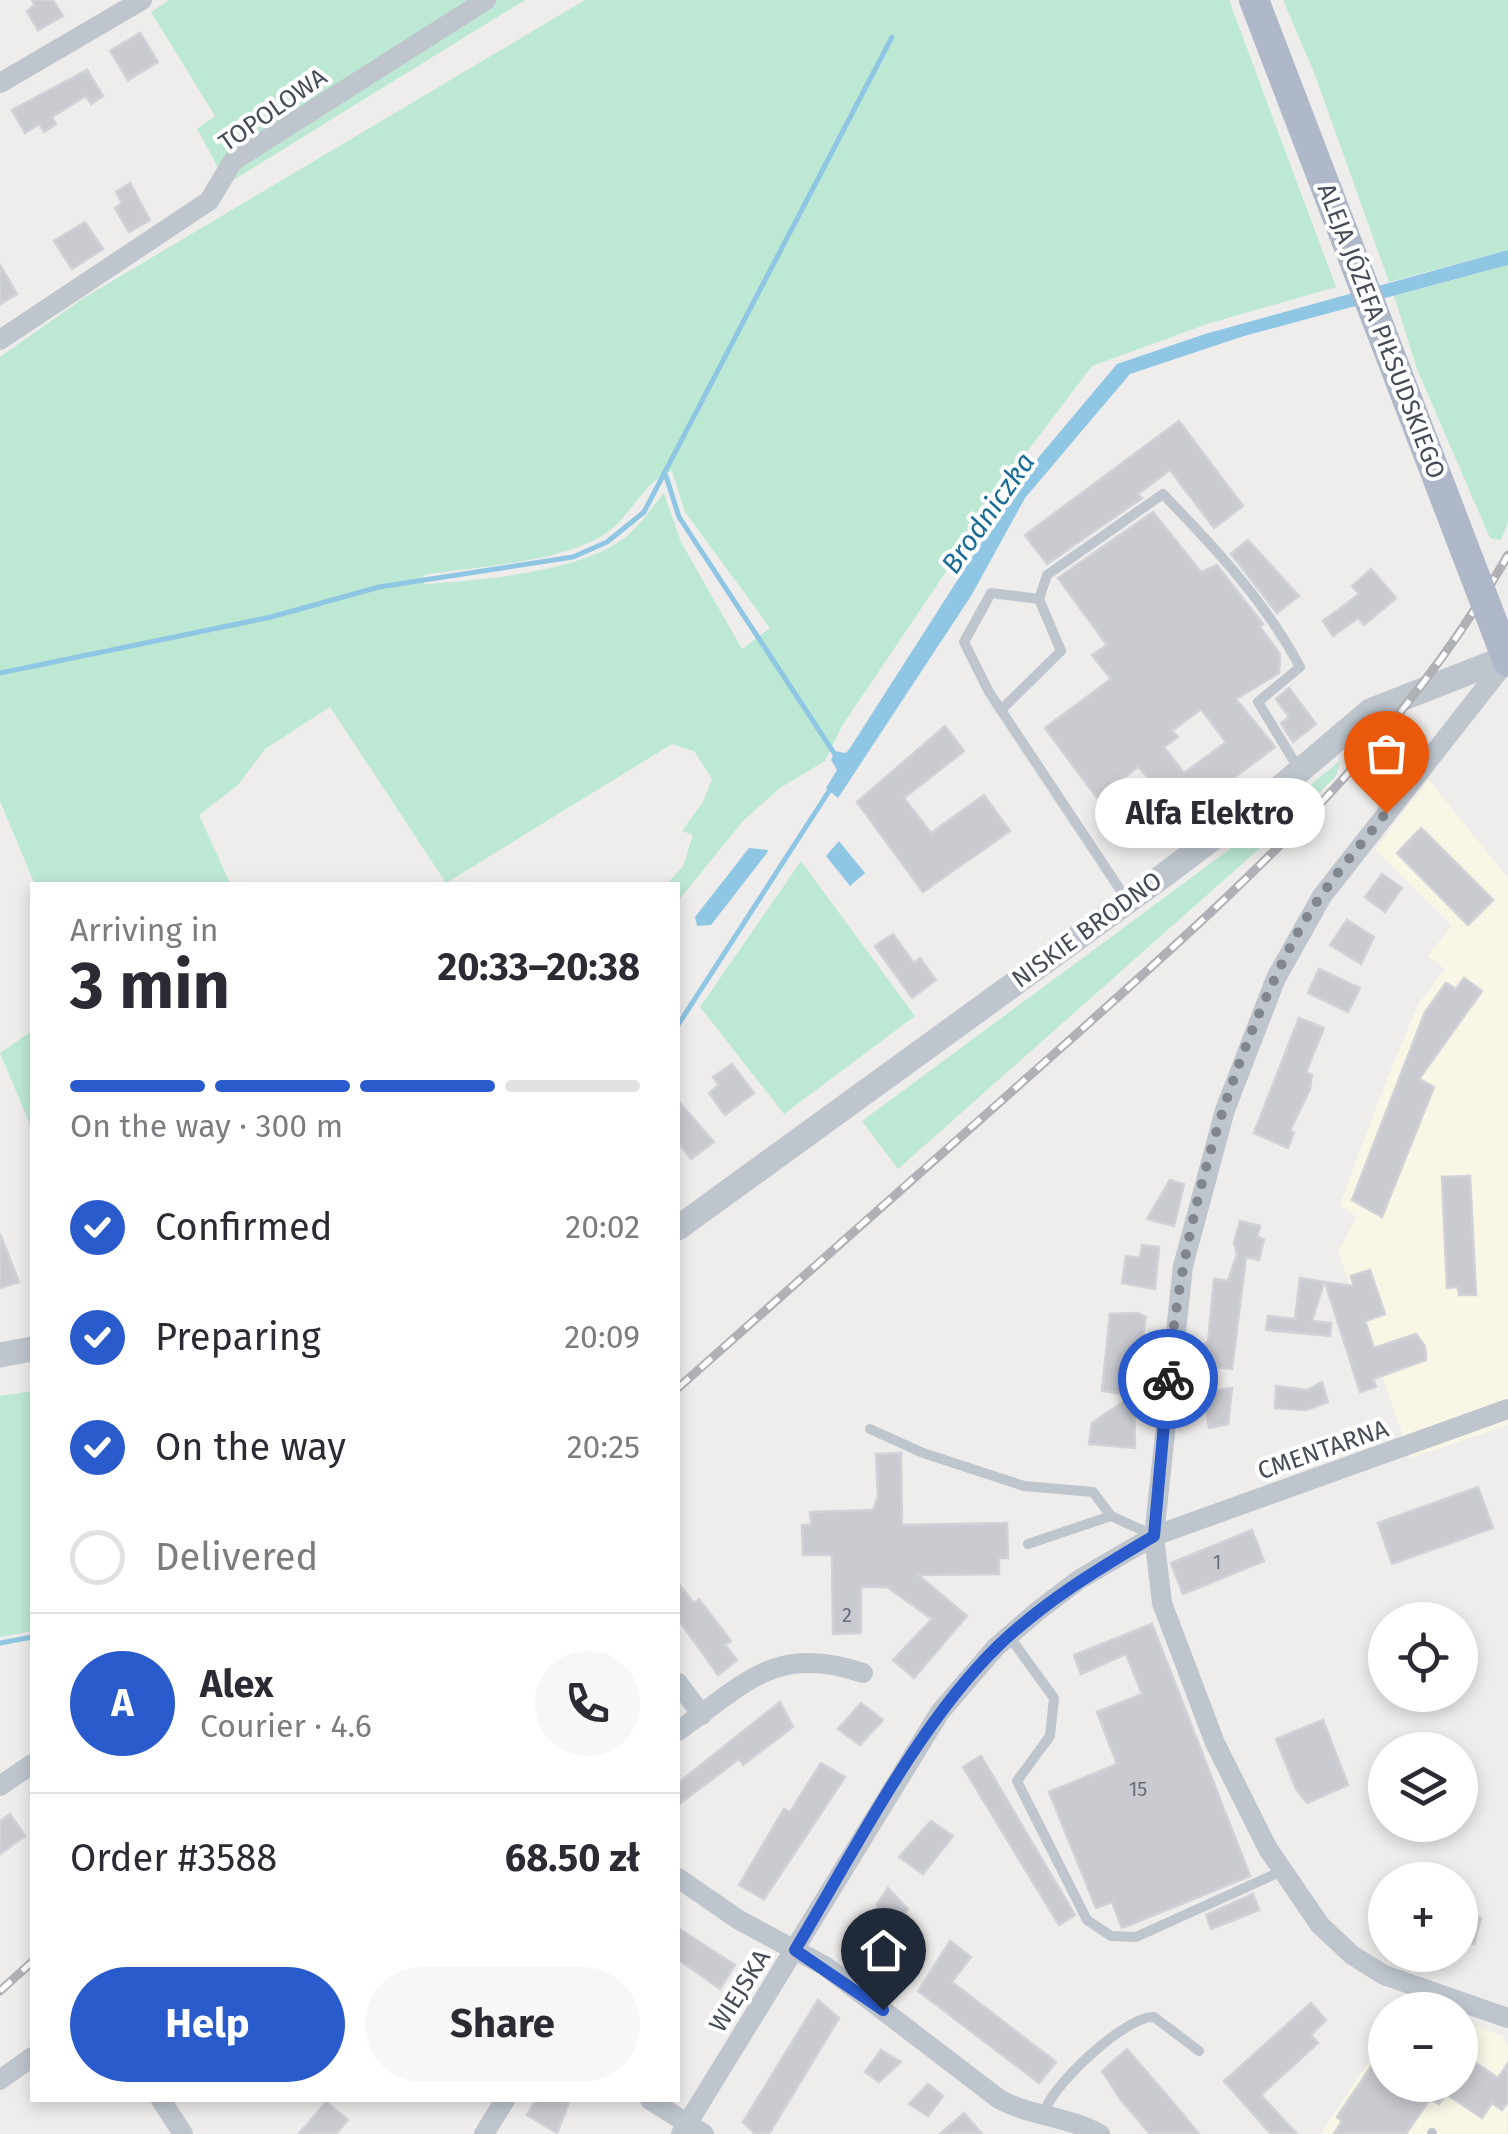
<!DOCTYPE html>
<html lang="en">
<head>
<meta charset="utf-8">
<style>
  body { margin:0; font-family:"Fira Sans",sans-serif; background:#f7f7f7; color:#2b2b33; height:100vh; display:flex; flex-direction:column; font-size:38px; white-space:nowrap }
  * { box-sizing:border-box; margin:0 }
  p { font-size:32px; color:#7c7c81 }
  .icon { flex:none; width:55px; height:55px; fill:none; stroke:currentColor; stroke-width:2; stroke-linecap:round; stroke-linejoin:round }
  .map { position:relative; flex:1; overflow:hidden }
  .sheet { position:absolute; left:30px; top:882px; width:650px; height:1220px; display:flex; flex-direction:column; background:#fff; border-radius:0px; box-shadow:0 5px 15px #0003 }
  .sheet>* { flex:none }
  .controls { position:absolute; left:1368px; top:1602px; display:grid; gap:20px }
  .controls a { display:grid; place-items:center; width:110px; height:110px; border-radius:50%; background:#fff; box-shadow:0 5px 15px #0003; font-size:50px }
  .pin { position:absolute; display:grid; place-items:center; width:85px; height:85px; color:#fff; margin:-102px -42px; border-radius:50% 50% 50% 0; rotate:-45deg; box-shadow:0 0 10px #0007 }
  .pin .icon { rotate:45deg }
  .courier { position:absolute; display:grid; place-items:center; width:100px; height:100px; margin:-50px; border:8px solid #295bcc; border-radius:50%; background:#fff; color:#222; box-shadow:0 2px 12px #0007 }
  .bubble { position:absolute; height:70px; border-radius:35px; background:#fff; box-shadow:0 5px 15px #0003; font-size:32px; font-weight:700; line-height:70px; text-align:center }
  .overview em { font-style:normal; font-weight:700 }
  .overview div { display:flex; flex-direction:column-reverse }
  .overview { display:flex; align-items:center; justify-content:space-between; height:170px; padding:0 40px }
  h1 { font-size:65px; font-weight:700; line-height:75px }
  .bar { display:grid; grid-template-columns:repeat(4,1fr); gap:15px 10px; align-content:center; height:120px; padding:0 40px }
  .bar i { height:12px; border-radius:8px; background:#e1e1e2 }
  .bar .on { background:#295bcc }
  .bar p { grid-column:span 4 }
  .line { display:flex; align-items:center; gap:25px; padding:0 40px; border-top:2px solid #e1e1e2 }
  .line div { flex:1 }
  .round { display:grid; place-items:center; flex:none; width:105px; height:105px; border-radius:52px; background:#f7f7f7 }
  ol { padding:0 40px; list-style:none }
  li { display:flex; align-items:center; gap:30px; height:110px }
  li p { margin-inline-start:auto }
  li .icon { padding:10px; border-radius:50%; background:#295bcc; color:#fff; stroke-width:4 }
  li:last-child { color:#7c7c81 }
  li i { width:55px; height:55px; border:5px solid #e1e1e2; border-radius:50% }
  .action { display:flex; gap:20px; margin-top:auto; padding:20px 40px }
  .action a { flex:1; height:115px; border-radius:60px; background:#295bcc; color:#fff; font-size:40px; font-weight:700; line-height:115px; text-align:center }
  .action a+a { background:#f7f7f7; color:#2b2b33 }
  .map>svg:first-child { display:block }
</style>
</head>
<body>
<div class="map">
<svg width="1508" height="2134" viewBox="0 0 1508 2134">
  <rect width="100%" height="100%" fill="#efedec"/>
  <g fill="#f9f6e6">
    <polygon points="1428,779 1508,878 1508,1425 1411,1458 1338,1251 1357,1217 1340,1205 1382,1092 1418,1004 1445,969 1428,956 1452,925 1375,850"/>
    <polygon points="1460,2020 1503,2036 1508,2046 1507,2134 1321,2134 1385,2036 1385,2085 1460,2085"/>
  </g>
  <g fill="#bde9d4" fill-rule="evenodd">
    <polygon points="169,0 525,0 227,184 197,129 215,116 151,12"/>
    <path d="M585,0H1229L1336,287L1207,324L1092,366L1026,453L842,726L825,761L780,788L743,821L678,901V885H666L683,866L693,835L682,831L703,802L712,779L694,751L672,744L446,883L330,707L265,749L238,785L199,815L231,885H35L0,801V357L82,299ZM672,471L685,512L770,628L742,649L681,542L664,493C653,506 642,523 628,535C585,572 481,580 424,584L423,575C477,566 560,563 605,534C632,516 642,482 672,471Z"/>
    <polygon points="1283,0 1508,0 1508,250 1389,282 1315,75"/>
    <polygon points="1508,265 1508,522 1501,540 1490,538 1417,369 1394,296"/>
    <polygon points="1341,760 1336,776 1295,817 898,1169 862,1121 1253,832"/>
    <polygon points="801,861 915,1016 784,1114 700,1007"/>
    <polygon points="32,1031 32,1129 0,1053"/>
    <polygon points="32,1391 32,1631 0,1637 0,1396"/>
  </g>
  <g fill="#8ec6e3">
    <polygon points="1508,250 1508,265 1244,336 1130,374 1025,498 971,596 838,798 826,788 837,770 831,760 835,751 846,753 850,748 1028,470 1117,364 1205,334"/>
    <polygon points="839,841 865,873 850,886 826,856"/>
    <polygon points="749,848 768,850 767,853 711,925 697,926 695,917"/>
  </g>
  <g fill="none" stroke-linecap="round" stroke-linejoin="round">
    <g stroke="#8ec6e3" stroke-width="5">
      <polyline points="666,476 679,517 838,759"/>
      <polyline points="0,673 271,617 379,587 573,557 607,542 644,512 892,37"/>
      <polyline points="678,1025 831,788"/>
      <polyline points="0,1643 32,1637"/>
    </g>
  </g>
  <g fill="#cacbd1" stroke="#d1d2d7" stroke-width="2.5" fill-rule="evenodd">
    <polygon points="32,0 53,0 63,16 38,30 27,11 35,5"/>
    <polygon points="140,33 158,62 128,80 110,51"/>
    <polygon points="87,70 103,96 91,104 86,96 52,117 56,124 44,132 39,124 25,133 12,110"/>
    <polygon points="130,183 150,220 129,232 115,208 122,203 116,192"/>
    <polygon points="85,222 103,249 72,269 54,241"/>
    <polygon points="0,265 17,294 0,304"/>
    <polygon points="1179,421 1243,506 1214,528 1170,470 1138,494 1142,498 1047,564 1025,535"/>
    <path d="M1153,512L1201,572L1217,565L1263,624L1260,627L1280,654L1279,673L1236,699L1275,747L1175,822L1160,802L1166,797L1138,767L1097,798L1045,728L1111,679L1092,655L1107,645L1058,578ZM1201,709L1226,742L1184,773L1164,747L1178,737L1172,731Z"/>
    <polygon points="1248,540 1299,596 1277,613 1231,554"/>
    <polygon points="1371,569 1396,598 1364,625 1358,618 1333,636 1323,621 1359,594 1352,586"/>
    <polygon points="1289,688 1316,724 1293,742 1281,723 1289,717 1276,699"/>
    <polygon points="945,726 964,751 904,798 931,833 984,795 1010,831 923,892 857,802"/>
    <polygon points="1421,828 1493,900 1468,925 1397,853"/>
    <polygon points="1382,874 1402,888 1385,912 1365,897"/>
    <polygon points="1347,920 1374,937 1361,964 1330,945"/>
    <polygon points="893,934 914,963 920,958 936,980 912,998 875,946"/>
    <polygon points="1319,969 1360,988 1348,1012 1308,993"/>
    <polygon points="1464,978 1482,991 1419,1079 1434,1087 1382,1217 1352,1200 1425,1012 1446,983 1456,989"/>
    <polygon points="1299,1018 1324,1028 1306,1072 1312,1075 1310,1089 1290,1131 1294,1132 1288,1148 1254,1133"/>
    <polygon points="732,1064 754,1093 725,1115 709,1093 719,1085 713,1077"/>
    <polygon points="678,1101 714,1142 691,1159 678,1142"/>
    <polygon points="1470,1176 1476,1295 1459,1295 1458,1287 1447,1288 1442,1177"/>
    <polygon points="1170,1180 1184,1184 1174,1226 1147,1219"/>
    <polygon points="1240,1221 1260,1226 1257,1237 1264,1239 1259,1260 1246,1257 1232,1369 1195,1365 1197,1347 1208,1342 1214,1279 1228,1281 1237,1254 1234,1243"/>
    <polygon points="0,1234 19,1282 0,1288"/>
    <polygon points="1142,1245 1159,1247 1155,1289 1122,1283 1126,1256 1140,1258"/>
    <polygon points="1370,1270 1385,1314 1365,1321 1374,1348 1416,1334 1425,1346 1426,1360 1373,1379 1376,1387 1360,1392 1325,1282 1354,1286 1351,1276"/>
    <polygon points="1300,1278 1324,1282 1312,1321 1331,1323 1330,1336 1266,1330 1268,1316 1295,1319"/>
    <polygon points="1138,1313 1146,1317 1136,1380 1141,1380 1139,1396 1134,1395 1135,1448 1089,1444 1092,1423 1133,1395 1102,1391 1110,1314"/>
    <polygon points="1322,1382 1328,1402 1306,1410 1275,1408 1276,1386 1307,1390"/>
    <polygon points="1232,1388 1228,1424 1209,1428 1204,1392"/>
    <polygon points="901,1453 902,1525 1007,1523 1008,1558 999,1558 999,1574 918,1575 967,1616 914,1678 893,1660 932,1619 887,1587 861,1587 861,1633 833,1634 832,1555 803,1555 802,1525 811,1525 810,1512 873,1510 878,1497 876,1454"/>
    <polygon points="1478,1487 1493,1528 1392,1564 1378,1523"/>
    <polygon points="1252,1530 1264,1561 1183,1594 1171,1563"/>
    <polygon points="678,1583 694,1603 699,1599 731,1641 725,1645 737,1660 718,1675 678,1619"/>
    <polygon points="1152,1624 1250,1876 1122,1928 1112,1902 1096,1908 1049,1792 1117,1764 1097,1712 1142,1694 1126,1654 1081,1674 1074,1655"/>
    <polygon points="780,1702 793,1727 743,1765 739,1759 678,1805 678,1783"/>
    <polygon points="861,1703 883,1720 860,1745 838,1729"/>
    <polygon points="1323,1720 1348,1785 1307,1803 1296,1789 1276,1739"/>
    <polygon points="981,1756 1075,1915 1059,1925 963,1767"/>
    <polygon points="821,1763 845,1777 764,1899 739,1885 784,1809 790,1812"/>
    <polygon points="10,1814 25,1836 0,1854 0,1821"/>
    <polygon points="931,1821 953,1836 923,1874 899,1857"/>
    <polygon points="888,1888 908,1909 882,1944 887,1947 876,1962 855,1942 880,1910 877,1904"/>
    <polygon points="1253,1894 1259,1910 1211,1929 1206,1915"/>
    <polygon points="1460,1912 1481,1918 1474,1944 1460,1940"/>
    <polygon points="678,1928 735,1965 720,1989 678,1959"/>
    <polygon points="950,1941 971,1957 952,1982 1056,2062 1039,2083 918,1991"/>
    <polygon points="818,2000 839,2018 769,2134 755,2134 743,2122"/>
    <polygon points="1311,2003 1326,2020 1311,2035 1318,2043 1261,2095 1297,2134 1271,2134 1224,2081"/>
    <polygon points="1385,2046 1385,2085 1460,2085 1460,2052 1498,2078 1508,2063 1508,2102 1502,2110 1492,2103 1482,2118 1446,2094 1439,2104 1430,2099 1406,2134 1334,2134 1342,2121 1337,2117"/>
    <polygon points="1127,2049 1182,2113 1199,2134 1150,2134 1120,2099 1102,2071"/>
    <polygon points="881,2050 901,2062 879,2082 865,2072"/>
    <polygon points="928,2084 943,2096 928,2116 909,2104"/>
    <polygon points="536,2100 570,2100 557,2133 527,2115"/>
    <polygon points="326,2102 348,2120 336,2134 299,2134"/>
    <polygon points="964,2113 982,2134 940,2134"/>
  </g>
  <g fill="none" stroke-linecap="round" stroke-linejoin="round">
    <g stroke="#bec5cd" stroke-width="10">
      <polyline points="1001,710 1061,651 1039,599"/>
      <path d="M1127,900L989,692L964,642L991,593L1039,599L1047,575L1163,494C1215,548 1265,601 1300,667L1258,702L1300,771"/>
      <polyline points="870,1429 923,1453 1024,1486 1093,1492 1111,1516 1153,1535"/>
      <polyline points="1028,1544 1111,1516"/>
      <polyline points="1009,1636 1054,1698 1050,1736 1017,1781 1087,1920 1111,1936 1136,1937 1282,1871"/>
      <path d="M1043,2116C1048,2088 1126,2015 1154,2017L1199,2051"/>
      <polyline points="1432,2133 1432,2134"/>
    </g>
    <g stroke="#bec5cd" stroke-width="20">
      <polyline points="0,83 142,0"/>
      <polyline points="0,340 209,201 233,161 486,0"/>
      <polyline points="1508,659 1322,896 1276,978 1225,1110 1183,1266 1154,1536 1162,1603 1215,1743 1268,1849 1320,1925 1352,1955 1384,1975 1508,2018"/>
      <polyline points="678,1683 702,1715"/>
      <path d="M678,1731C745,1684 775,1643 863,1673"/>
      <polyline points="0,1786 32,1764"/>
      <path d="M678,1878L739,1920L825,1966L999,2099C1032,2117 1068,2116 1100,2134"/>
      <polyline points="0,2080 32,2057"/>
      <polyline points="161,2100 183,2134"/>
      <polyline points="650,2100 704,2134"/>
      <polyline points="484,2134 505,2100"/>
      <polyline points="681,2134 940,1712 996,1647 1039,1610 1080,1579 1154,1536 1508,1409"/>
    </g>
    <g stroke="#bec5cd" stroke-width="25">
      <polyline points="678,1228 1167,873 1282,786 1370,711 1508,657"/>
      <polyline points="0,1355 32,1349"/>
    </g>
    <defs>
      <g id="rail">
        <path d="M678,1388C806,1274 934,1160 1063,1046C1230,897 1396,752 1508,555"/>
        <polyline points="0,1991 32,1962"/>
      </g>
    </defs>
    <use href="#rail" stroke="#afb1b6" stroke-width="9"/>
    <use href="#rail" stroke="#fff" stroke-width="5" stroke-dasharray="15" stroke-linecap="butt"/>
    <polyline stroke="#aeb8c9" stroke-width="30" points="1254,0 1508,662"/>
  </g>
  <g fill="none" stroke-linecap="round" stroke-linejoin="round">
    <path stroke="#81858c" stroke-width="10" stroke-dasharray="0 18" d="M1168,1379C1181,1230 1226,1068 1296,936C1320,891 1355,852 1386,813"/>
    <path stroke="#295bcc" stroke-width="12" d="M883,2010L795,1950C854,1852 917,1725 998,1646C1045,1601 1098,1569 1154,1536L1168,1379"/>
  </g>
  <g text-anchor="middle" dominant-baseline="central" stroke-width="8" stroke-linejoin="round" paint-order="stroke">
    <g font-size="20" fill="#676c76">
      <text x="1217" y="1562">1</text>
      <text x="847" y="1615">2</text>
      <text x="1138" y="1789">15</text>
    </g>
    <g font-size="25" fill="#464d58" stroke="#fff">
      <text transform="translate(273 110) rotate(-35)">TOPOLOWA</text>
      <text transform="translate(1381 331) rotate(69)">ALEJA JÓZEFA PIŁSUDSKIEGO</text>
      <text transform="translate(1087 930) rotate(-36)">NISKIE BRODNO</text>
      <text transform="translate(1323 1450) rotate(-19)">CMENTARNA</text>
      <text transform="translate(740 1991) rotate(-58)">WIEJSKA</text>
    </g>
    <g font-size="28" font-style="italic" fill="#196c98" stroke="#fff">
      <text transform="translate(988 513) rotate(-55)">Brodniczka</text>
    </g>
  </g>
</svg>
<div class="controls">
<a><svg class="icon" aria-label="locate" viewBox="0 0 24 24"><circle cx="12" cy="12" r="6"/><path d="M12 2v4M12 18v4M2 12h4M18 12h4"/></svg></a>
<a><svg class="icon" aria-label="layers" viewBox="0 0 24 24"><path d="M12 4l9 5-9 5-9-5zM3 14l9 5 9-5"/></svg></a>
<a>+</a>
<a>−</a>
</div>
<div class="pin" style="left:1386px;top:813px;background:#ea580c"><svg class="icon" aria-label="bag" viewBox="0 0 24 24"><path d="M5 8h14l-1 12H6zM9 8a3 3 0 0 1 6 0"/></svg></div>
<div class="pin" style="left:883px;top:2010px;background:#1f2937"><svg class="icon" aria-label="home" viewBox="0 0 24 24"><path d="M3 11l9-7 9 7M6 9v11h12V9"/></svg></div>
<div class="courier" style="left:1168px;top:1379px"><svg class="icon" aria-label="bike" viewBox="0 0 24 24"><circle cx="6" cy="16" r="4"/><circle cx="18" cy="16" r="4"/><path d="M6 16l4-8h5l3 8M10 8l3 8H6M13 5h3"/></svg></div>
<div class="bubble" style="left:1095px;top:778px;width:230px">Alfa Elektro</div>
<section class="sheet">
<div class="overview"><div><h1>3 min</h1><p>Arriving in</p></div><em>20:33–20:38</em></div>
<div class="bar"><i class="on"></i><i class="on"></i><i class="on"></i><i></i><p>On the way · 300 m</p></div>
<ol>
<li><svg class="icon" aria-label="check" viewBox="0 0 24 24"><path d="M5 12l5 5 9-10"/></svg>Confirmed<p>20:02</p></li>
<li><svg class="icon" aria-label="check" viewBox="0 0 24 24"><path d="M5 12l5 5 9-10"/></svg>Preparing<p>20:09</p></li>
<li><svg class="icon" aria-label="check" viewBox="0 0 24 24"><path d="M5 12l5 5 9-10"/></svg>On the way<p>20:25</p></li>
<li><i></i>Delivered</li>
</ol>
<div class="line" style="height:180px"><b class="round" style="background:#295bcc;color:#fff">A</b><div><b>Alex</b><p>Courier · 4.6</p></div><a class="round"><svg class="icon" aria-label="phone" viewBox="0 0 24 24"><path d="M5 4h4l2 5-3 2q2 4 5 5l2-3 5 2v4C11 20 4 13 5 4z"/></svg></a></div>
<div class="line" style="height:130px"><div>Order #3588</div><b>68.50 zł</b></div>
<div class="action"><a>Help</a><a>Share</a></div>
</section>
</div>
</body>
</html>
